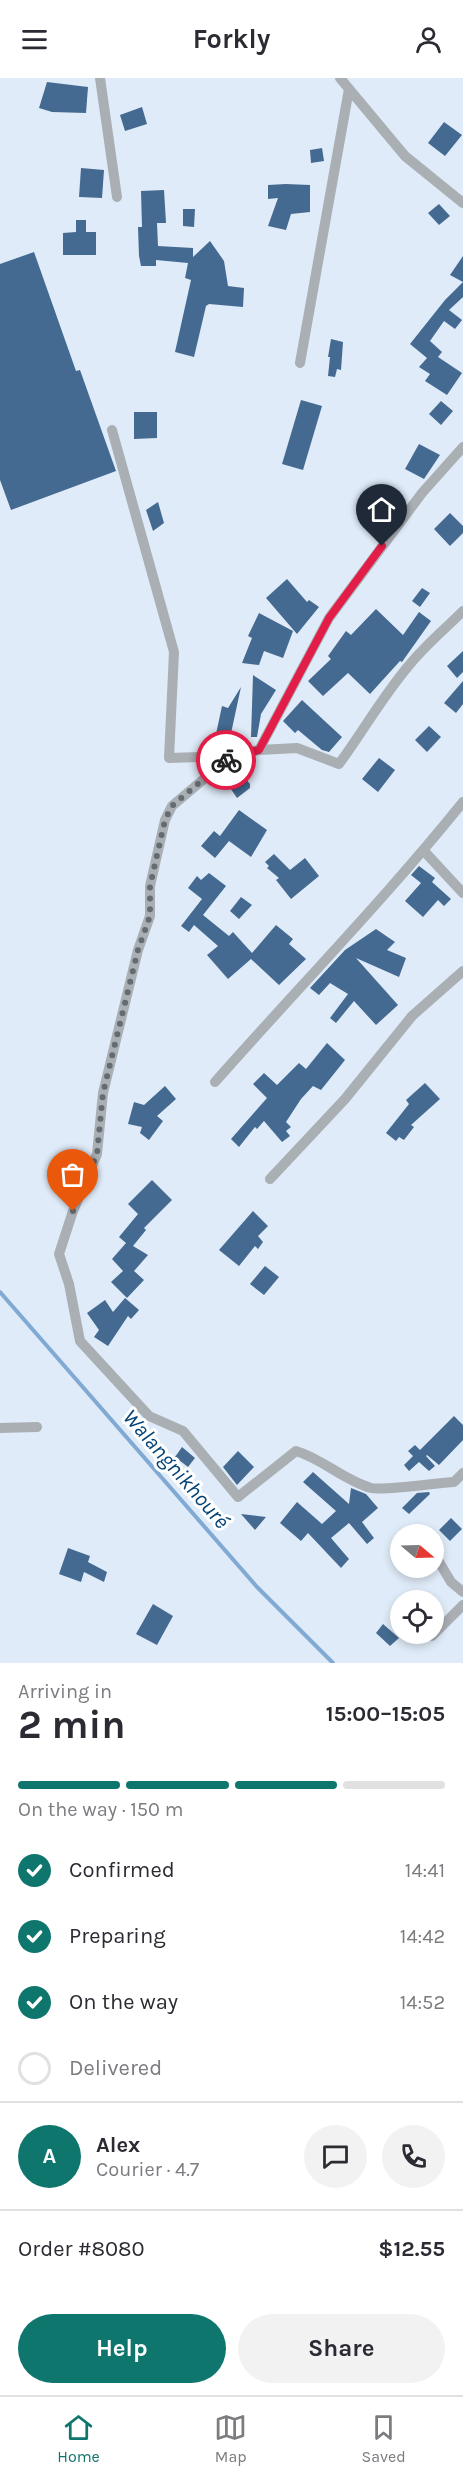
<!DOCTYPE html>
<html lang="en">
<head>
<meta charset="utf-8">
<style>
  body { margin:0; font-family:Karla,sans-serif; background:#f2f2f3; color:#2b2b33; height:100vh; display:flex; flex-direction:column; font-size:22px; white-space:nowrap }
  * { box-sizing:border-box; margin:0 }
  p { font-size:20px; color:#7c7c81 }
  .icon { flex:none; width:33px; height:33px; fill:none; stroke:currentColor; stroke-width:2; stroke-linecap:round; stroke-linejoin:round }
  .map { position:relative; height:1585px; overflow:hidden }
  .panel { display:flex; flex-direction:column; background:#fff; flex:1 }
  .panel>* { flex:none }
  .needle { width:39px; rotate:109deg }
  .fabs { position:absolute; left:390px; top:1446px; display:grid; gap:12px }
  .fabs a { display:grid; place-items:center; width:54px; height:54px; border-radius:50%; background:#fff; box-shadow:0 3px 9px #0003; font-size:30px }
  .pin { position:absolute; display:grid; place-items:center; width:51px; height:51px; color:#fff; margin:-62px -26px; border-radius:50% 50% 50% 0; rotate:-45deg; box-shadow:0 0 6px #0007 }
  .pin .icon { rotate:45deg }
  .courier { position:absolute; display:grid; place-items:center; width:60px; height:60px; margin:-30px; border:4px solid #e11d48; border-radius:50%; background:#fff; color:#222; box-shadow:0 2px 8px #0007 }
  .summary em { font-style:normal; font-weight:700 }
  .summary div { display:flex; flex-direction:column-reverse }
  .summary { display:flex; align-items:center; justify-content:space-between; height:102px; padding:0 18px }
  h1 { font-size:39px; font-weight:700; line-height:45px }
  .bar { display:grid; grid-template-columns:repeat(4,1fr); gap:9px 6px; align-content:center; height:72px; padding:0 18px }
  .bar i { height:8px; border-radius:4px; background:#e1e1e2 }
  .bar .active { background:#0f766e }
  .bar p { grid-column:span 4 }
  .line { display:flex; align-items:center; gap:15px; padding:0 18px; border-top:2px solid #e1e1e2 }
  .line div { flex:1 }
  .round { display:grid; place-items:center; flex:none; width:63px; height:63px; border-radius:32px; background:#f2f2f3 }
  ol { padding:0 18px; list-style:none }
  li { display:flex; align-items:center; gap:18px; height:66px }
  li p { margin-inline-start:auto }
  li .icon { padding:6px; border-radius:50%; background:#0f766e; color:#fff; stroke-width:4 }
  li:last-child { color:#7c7c81 }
  li i { width:33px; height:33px; border:3px solid #e1e1e2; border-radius:50% }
  .button { display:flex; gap:12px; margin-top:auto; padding:12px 18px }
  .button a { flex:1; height:69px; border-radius:36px; background:#0f766e; color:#fff; font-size:24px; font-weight:700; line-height:69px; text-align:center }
  .button a+a { background:#f2f2f3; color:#2b2b33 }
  header { display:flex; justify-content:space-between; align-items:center; height:78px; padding:0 18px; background:#fff; font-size:27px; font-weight:700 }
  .menu { display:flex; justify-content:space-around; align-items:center; height:84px; border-top:2px solid #e1e1e2; background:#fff; font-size:16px; color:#7c7c81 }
  .menu a { display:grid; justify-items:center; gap:3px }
  .menu .active { color:#0f766e }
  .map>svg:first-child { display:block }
</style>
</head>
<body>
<header><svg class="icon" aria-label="menu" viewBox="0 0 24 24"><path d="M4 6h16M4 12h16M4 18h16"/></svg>Forkly<svg class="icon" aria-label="person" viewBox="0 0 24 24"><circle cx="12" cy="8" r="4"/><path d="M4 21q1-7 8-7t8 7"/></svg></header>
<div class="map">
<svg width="463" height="1585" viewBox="0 0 463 1585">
  <rect width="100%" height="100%" fill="#dfebf8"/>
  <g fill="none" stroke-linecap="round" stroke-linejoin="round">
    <polyline stroke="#80a9d3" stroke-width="4" points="0,1214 257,1509 333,1585"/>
  </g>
  <g fill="#446a91">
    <polygon points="47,4 88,9 86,35 52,34 39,30"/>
    <polygon points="142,29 147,46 125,53 120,37"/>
    <polygon points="444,44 462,57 445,78 428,65"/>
    <polygon points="322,70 324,83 311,85 310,72"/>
    <polygon points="81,90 104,92 102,120 79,119"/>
    <polygon points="286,106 310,107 310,134 291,136 286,152 268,148 278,120 268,121 268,107"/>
    <polygon points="164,112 166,145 157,145 158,168 193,170 193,179 210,163 224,183 228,208 244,210 243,229 209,226 206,228 194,279 175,274 191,202 185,200 188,185 156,182 156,188 141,188 139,178 138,149 142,149 141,113"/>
    <polygon points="439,126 450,138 439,147 428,135"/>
    <polygon points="183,131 195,131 194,149 183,148"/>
    <polygon points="76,142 86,142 86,154 96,154 96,177 63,177 63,155 76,154"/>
    <polygon points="34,174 76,293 80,292 116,393 11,432 0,402 0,186"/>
    <polygon points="463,178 463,219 449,232 462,242 455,251 444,243 430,263 442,274 438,279 462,295 447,317 425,303 430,296 419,289 427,280 410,266 445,222 463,204 450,197"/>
    <polygon points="331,261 343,264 341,292 337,291 335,299 328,298 330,279 328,279"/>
    <polygon points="301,322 322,328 303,392 282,386"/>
    <polygon points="441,323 453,333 441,347 429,336"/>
    <polygon points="134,334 157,334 157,360 134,361"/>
    <polygon points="419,366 440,377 424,401 405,391"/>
    <polygon points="158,424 164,445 153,453 146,432"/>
    <polygon points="450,435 463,448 463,455 450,468 434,451"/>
    <polygon points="287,501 307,524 309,522 319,529 297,556 266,520"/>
    <polygon points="422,510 430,515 420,529 412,523"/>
    <polygon points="376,531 403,557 419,534 431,543 402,584 400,583 370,616 348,595 323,618 308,603 331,581 328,578 346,553 351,557"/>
    <polygon points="259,535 293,553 283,580 264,573 259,587 242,585 252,560 248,558"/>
    <polygon points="463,573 463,594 457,600 447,588"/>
    <polygon points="253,597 276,612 261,636 257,659 251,659"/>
    <polygon points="463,603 463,626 456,635 444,625"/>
    <polygon points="241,609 230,660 216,656 222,628 228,630"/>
    <polygon points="302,622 342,659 329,674 322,672 298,652 295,655 283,643"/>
    <polygon points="429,648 441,659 427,674 415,662"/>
    <polygon points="379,680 395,692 378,714 362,701"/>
    <polygon points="238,691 250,706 250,710 237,720 231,711"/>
    <polygon points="239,732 267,752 251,779 229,763 215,780 201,768 214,753 220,758"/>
    <polygon points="274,776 290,792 305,780 319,798 291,821 276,802 279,800 267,790 269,788 265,784"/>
    <polygon points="419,788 435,800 432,804 451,821 444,828 438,822 423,839 405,823 421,805 411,797"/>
    <polygon points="209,795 226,808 203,837 229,858 233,854 252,875 276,847 293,861 289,866 306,881 279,907 251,881 228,901 207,877 218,868 194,847 189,854 181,848 202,821 188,810 197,798 201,802"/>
    <polygon points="241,819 252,827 239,841 230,833"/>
    <polygon points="376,851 395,864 387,872 406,880 399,899 356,880 398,927 376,947 354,923 336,945 330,940 348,916 330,905 319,917 310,910 345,872"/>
    <polygon points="327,965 345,982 321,1012 313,1008 301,1021 286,1044 291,1049 286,1053 290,1058 282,1064 264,1043 257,1051 255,1049 239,1069 231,1061 267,1020 253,1006 264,995 277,1007 299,985 306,991"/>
    <polygon points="425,1005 440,1021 411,1047 414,1049 404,1062 399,1059 396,1063 386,1055 409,1026 406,1022"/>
    <polygon points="165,1008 176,1021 157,1038 163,1043 149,1062 140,1055 142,1049 128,1046 134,1024 144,1027"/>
    <polygon points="152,1102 172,1122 144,1150 146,1152 133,1168 148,1177 134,1193 144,1202 127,1220 111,1204 123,1193 112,1181 126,1165 119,1159 138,1136 128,1126"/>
    <polygon points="253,1133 268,1148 258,1158 263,1164 258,1171 255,1168 239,1188 219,1172"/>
    <polygon points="265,1188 279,1199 264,1217 250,1206"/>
    <polygon points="125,1220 139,1232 131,1241 128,1238 108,1268 94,1259 99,1252 87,1235 105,1222 113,1234"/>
    <polygon points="454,1338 463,1347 463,1362 439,1387 427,1377 426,1378 435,1388 429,1393 419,1384 409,1393 404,1387 413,1378 408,1373 415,1367 420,1372"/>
    <polygon points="182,1369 195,1380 188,1389 175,1379"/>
    <polygon points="238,1373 254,1389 237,1407 223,1389"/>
    <polygon points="313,1394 349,1426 351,1410 366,1416 378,1430 362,1444 374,1460 367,1466 349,1445 331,1460 349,1481 341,1490 308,1455 301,1463 280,1445 297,1424 322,1446 336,1433 303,1404"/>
    <polygon points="429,1414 430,1416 409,1436 402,1430 417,1415"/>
    <polygon points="241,1436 266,1439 255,1452"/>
    <polygon points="451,1440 462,1451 450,1463 439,1452"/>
    <polygon points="68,1470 90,1478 88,1484 107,1494 104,1504 84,1494 81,1504 59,1496"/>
    <polygon points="153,1526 173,1538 157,1567 136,1556"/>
    <polygon points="383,1546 399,1560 390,1568 376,1555"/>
  </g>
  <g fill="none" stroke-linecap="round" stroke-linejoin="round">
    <g stroke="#aaafb4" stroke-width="10">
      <polyline points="100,0 117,119"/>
      <polyline points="340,0 405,78 463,125"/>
      <polyline points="300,285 349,11"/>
      <polyline points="112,352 174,574 169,680 231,678"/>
      <path d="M463,533C446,550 427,566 411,585C384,616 364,652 339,686L297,670L259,672L231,678L172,728L165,742L150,808V838L138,872L103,1015L97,1076L73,1133L59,1176L69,1206L80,1263L149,1338L183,1353L238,1419L296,1373C323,1381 343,1402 371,1410C384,1413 436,1405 454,1404L463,1395"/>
      <polyline points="259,672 329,540 422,415 463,369"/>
      <polyline points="424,773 463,815"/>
      <path d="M215,1004C297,911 385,821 463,724"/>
      <polyline points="270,1101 345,1021 412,938 463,893"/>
      <polyline points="0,1350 37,1349"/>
      <polyline points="438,1482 451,1504 463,1514"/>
      <polyline points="432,1558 463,1527"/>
    </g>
  </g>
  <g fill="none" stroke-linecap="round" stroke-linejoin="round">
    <polyline stroke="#646b73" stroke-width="6" stroke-dasharray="0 10.8" points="73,1133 97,1076 103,1015 138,872 150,838 150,808 165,742 172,728 226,682"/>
    <polyline stroke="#e11d48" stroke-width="8" points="226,682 231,678 259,672 329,540 382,468"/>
  </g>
  <g text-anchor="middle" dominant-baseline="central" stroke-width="6" stroke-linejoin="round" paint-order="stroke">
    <g font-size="22" font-style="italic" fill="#024378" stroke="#fff">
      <text transform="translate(176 1391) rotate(49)">Walangnikhouré</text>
    </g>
  </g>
</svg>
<div class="fabs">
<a><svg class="needle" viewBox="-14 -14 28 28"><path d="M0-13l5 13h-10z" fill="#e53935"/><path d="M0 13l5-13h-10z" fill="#7c7c81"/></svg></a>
<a><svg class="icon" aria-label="locate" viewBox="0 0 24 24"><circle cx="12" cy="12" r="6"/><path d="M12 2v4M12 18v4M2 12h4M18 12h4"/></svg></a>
</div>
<div class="pin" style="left:73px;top:1133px;background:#ea580c"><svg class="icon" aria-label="bag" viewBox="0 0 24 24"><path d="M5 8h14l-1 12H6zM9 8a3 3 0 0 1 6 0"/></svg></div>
<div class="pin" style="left:382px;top:468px;background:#1f2937"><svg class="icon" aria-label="home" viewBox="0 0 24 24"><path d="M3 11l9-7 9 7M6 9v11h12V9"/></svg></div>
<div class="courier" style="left:226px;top:682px"><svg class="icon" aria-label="bike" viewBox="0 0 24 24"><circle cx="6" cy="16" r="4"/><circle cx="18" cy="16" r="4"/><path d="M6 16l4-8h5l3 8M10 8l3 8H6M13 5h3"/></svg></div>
</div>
<section class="panel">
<div class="summary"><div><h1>2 min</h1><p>Arriving in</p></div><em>15:00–15:05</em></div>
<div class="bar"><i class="active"></i><i class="active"></i><i class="active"></i><i></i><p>On the way · 150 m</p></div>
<ol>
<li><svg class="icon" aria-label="check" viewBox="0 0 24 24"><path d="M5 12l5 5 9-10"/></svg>Confirmed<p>14:41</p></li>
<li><svg class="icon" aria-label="check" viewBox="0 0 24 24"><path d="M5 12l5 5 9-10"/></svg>Preparing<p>14:42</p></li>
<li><svg class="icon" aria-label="check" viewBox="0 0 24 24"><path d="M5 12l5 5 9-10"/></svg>On the way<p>14:52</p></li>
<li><i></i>Delivered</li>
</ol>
<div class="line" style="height:108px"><b class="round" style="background:#0f766e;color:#fff">A</b><div><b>Alex</b><p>Courier · 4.7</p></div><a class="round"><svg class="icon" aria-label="chat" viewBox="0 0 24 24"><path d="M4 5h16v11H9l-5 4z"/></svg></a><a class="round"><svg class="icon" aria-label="phone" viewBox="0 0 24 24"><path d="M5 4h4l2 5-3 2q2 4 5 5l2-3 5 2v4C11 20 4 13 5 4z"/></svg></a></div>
<div class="line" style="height:78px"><div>Order #8080</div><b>$12.55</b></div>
<div class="button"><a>Help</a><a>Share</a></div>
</section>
<nav class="menu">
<a class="active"><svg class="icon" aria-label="home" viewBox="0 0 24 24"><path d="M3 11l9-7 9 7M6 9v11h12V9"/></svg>Home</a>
<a><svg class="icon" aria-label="map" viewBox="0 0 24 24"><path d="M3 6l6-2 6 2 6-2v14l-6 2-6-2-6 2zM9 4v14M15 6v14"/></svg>Map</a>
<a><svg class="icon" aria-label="saved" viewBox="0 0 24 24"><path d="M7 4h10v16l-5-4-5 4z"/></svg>Saved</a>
</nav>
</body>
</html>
